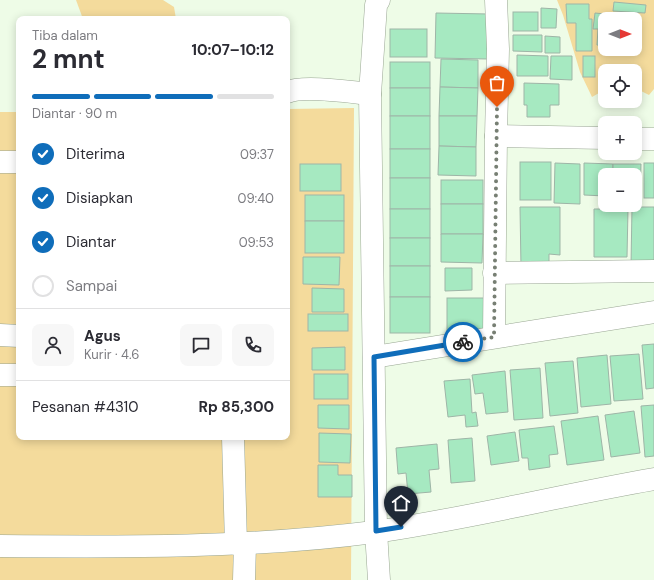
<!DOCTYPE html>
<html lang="id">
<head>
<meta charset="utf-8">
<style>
  body { margin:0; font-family:"DM Sans",sans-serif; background:#f7f7f7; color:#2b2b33; height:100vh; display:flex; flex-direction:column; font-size:15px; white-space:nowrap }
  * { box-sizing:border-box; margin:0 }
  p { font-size:13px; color:#7c7c81 }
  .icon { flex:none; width:22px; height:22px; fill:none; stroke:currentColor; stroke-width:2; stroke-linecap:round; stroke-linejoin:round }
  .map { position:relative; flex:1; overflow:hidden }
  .details { position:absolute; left:16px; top:16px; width:274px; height:424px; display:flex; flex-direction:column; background:#fff; border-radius:8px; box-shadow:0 2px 10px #0003 }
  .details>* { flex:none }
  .needle { width:26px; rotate:90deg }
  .controls { position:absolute; left:598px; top:12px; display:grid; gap:8px }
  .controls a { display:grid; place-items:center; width:44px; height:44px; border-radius:8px; background:#fff; box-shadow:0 2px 10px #0003; font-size:20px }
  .pin { position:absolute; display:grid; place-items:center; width:34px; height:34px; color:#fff; margin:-41px -17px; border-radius:50% 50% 50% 0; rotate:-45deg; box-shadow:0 0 4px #0007 }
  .pin .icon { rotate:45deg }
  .courier { position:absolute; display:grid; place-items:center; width:40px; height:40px; margin:-20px; border:3px solid #0f6dba; border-radius:50%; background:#fff; color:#222; box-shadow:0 1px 5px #0007 }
  .summary em { font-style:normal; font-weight:700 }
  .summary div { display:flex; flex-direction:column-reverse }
  .summary { display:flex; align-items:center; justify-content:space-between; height:68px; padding:0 16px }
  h1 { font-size:26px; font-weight:700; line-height:30px }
  .bar { display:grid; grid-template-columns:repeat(4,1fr); gap:6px 4px; align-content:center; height:48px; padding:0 16px }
  .bar i { height:5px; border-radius:3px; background:#e1e1e2 }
  .bar .selected { background:#0f6dba }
  .bar p { grid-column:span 4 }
  .line { display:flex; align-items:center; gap:10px; padding:0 16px; border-top:1px solid #e1e1e2 }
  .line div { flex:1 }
  .round { display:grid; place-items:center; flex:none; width:42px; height:42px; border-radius:8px; background:#f7f7f7 }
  ol { padding:0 16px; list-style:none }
  li { display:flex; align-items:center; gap:12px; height:44px }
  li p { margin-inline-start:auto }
  li .icon { padding:4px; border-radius:50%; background:#0f6dba; color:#fff; stroke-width:4 }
  li:last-child { color:#7c7c81 }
  li i { width:22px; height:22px; border:2px solid #e1e1e2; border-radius:50% }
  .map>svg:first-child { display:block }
</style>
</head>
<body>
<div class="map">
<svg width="654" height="580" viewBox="0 0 654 580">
  <rect width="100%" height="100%" fill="#eefce7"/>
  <g fill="#f4db9c" fill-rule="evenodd">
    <polygon points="76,0 163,0 174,7 176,19 83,19"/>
    <path d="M557,0H654V89L649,95L635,88V71H605V88L599,93L592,97L580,72L563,15ZM605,19H635V49H605Z"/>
    <polygon points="354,108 351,580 0,580 0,112 19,112 19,437 287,437 287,109"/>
  </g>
  <g fill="#a6e9c1" stroke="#9eb5a7">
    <polygon points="614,2 646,5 645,13 613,11"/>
    <polygon points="566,4 589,4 589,19 592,19 592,51 576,51 576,23 567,23"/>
    <polygon points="541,8 557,9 556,28 541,28"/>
    <rect x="513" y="12" width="25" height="19"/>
    <polygon points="436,13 489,14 488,59 435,58"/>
    <polygon points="595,13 635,17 635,21 635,19 605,19 605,46 597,45 598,29 593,29"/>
    <rect x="390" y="29" width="37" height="28"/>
    <polygon points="513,35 542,35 542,52 513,51"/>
    <polygon points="545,36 560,37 560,53 545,53"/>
    <polygon points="517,55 548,56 548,76 517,76"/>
    <polygon points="551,56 572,56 572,80 550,79"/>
    <rect x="583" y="56" width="12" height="21"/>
    <polygon points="441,59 478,60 478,88 440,87"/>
    <rect x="390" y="62" width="40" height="26"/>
    <polygon points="524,83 559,84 559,105 550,105 550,117 527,117 527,105 524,105"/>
    <polygon points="440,87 478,88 477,116 439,116"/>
    <rect x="390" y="88" width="40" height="28"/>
    <rect x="390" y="116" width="40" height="33"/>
    <polygon points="439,116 477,116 476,147 439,146"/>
    <polygon points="439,146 476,147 476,176 438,175"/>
    <rect x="390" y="149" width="40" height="29"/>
    <rect x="520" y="162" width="31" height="38"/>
    <polygon points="555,163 580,164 580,204 554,203"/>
    <polygon points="584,163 613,164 613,175 605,175 605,196 584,195"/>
    <rect x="644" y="163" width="10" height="35"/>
    <rect x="300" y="164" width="41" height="27"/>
    <polygon points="613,164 641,164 640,197 635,196 635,175 613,175"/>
    <rect x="390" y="178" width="40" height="31"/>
    <rect x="441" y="180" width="42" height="24"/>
    <rect x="305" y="195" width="39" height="26"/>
    <rect x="441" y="204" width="42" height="30"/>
    <polygon points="520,207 560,207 560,255 549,254 549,267 521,267"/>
    <polygon points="632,207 654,207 654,266 631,266"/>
    <rect x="390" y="209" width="40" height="29"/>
    <polygon points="594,209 628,209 627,257 594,257"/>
    <rect x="305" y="221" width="39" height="32"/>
    <polygon points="441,234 483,234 482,263 441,262"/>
    <rect x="390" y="238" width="40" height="28"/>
    <polygon points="303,257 340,257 339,285 303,284"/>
    <rect x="390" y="266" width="40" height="31"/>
    <polygon points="445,268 472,268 472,290 445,291"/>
    <polygon points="312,288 344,289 344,312 312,312"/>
    <rect x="390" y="297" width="40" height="36"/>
    <rect x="447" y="298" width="37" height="38"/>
    <rect x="308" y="314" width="40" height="17"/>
    <polygon points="654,344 654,388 646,389 642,345"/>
    <polygon points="345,347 345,370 312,370 312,348"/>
    <polygon points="639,354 643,399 614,401 610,356"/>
    <polygon points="607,355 611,404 581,407 577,358"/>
    <polygon points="573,361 578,413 550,416 545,363"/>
    <polygon points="540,368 543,418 514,420 510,370"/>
    <polygon points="505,371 508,412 486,414 483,393 475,394 472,375"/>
    <rect x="314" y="374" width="34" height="25"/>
    <polygon points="470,379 472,413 476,412 478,426 466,427 465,415 448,417 444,381"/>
    <polygon points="318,405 349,405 349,429 318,428"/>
    <polygon points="654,405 654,456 645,457 641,406"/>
    <polygon points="634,411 640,453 611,457 605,415"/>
    <polygon points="598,416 604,460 567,465 561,421"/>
    <polygon points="554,426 558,454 549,455 550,467 529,470 528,458 522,458 519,430"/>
    <polygon points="515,432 519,461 491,465 487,436"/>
    <polygon points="319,433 351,434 350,463 319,462"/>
    <polygon points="472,438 475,481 451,483 448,440"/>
    <polygon points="437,444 439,469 429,470 431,492 408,494 406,473 398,474 396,448"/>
    <polygon points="318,465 338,465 338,475 352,475 352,497 318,497"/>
  </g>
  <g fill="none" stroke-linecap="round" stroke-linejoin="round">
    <defs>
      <g id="minor">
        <polyline points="379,0 376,5 370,94 376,531 379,580"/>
        <polyline points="496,0 498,49 496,136 605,138"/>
        <path d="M287,92C304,85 350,92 370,94"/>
        <polyline points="635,139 654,139"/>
        <polyline points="0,162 19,162"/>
        <polyline points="494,273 654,271"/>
        <polyline points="0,335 19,336"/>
        <polyline points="494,337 496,136"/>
        <polyline points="374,357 654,312"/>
        <polyline points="0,375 19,375"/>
        <polyline points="233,437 236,544"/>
        <path d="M0,546C125,547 250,548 374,532C467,519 561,495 654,479"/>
        <polyline points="244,580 245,544"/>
      </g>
    </defs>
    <use href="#minor" stroke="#99a693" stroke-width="23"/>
    <use href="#minor" stroke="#fff" stroke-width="22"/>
  </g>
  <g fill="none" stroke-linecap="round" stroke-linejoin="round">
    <polyline stroke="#777f73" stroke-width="4" stroke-dasharray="0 7.2" points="463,342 494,337 497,107"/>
    <polyline stroke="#0f6dba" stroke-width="5" points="401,527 376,531 374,357 463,342"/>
  </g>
</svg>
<div class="controls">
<a><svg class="needle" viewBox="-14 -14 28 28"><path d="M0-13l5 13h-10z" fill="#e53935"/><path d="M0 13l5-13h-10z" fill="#7c7c81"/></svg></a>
<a><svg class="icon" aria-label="locate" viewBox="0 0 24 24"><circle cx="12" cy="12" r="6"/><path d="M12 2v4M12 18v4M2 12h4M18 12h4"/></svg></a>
<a>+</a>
<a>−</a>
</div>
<div class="pin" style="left:497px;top:107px;background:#ea580c"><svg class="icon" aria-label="bag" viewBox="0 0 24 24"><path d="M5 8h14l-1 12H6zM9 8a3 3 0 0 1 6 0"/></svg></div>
<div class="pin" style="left:401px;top:527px;background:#1f2937"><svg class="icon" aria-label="home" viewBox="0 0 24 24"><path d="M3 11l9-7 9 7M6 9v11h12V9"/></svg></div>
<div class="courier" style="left:463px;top:342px"><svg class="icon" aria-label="bike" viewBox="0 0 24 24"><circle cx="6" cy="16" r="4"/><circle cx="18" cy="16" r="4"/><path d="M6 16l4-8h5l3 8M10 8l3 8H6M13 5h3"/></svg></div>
<section class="details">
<div class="summary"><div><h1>2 mnt</h1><p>Tiba dalam</p></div><em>10:07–10:12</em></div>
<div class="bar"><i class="selected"></i><i class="selected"></i><i class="selected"></i><i></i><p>Diantar · 90 m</p></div>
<ol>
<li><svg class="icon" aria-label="check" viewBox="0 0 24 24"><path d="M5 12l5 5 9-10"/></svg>Diterima<p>09:37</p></li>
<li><svg class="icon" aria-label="check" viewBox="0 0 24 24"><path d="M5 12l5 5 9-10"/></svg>Disiapkan<p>09:40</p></li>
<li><svg class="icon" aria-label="check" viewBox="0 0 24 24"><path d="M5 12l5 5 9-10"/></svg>Diantar<p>09:53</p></li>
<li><i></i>Sampai</li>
</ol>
<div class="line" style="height:72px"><a class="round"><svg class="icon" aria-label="person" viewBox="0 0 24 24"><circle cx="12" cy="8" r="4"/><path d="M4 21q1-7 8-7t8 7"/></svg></a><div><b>Agus</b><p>Kurir · 4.6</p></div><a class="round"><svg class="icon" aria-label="chat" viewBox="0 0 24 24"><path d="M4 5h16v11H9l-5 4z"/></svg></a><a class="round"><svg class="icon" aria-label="phone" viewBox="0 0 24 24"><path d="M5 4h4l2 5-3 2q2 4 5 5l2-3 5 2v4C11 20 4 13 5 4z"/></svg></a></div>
<div class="line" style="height:52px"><div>Pesanan #4310</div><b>Rp 85,300</b></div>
</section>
</div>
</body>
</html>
